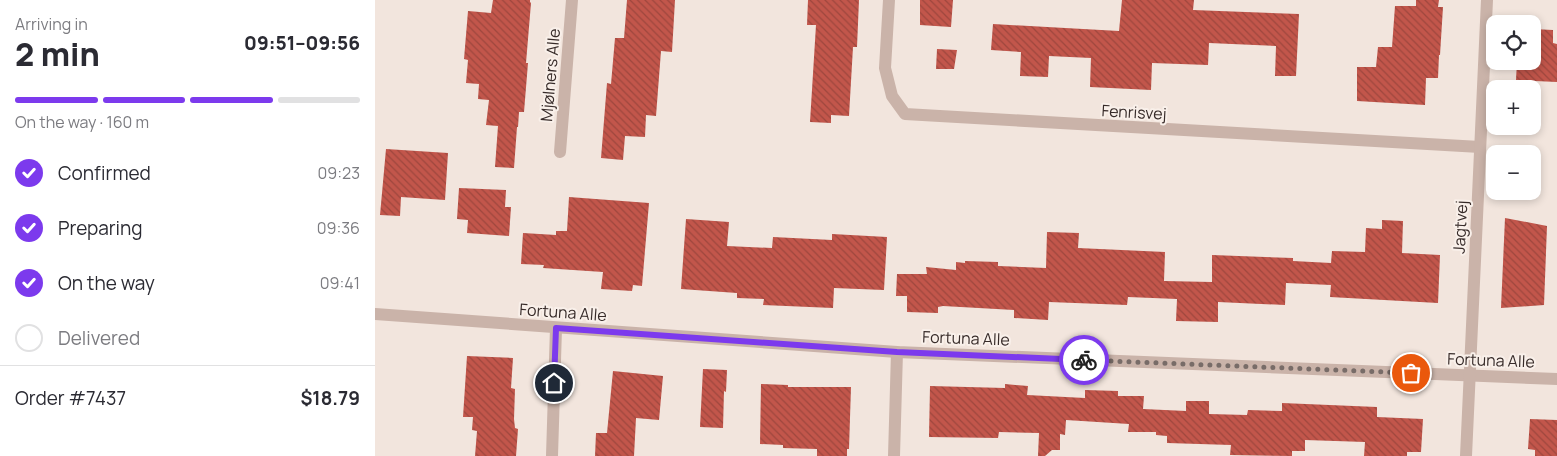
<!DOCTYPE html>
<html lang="en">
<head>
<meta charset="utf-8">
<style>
  body { margin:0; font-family:Manrope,sans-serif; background:#f2f2f3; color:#2b2b33; height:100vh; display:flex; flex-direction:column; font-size:19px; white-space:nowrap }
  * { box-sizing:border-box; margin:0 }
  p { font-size:16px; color:#7c7c81 }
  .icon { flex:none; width:28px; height:28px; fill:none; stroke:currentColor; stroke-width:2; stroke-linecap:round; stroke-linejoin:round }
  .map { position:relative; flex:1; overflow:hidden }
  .side { display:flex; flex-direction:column; background:#fff; width:375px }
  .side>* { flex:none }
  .fabs { position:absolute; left:1111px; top:15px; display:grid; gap:10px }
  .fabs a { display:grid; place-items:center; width:55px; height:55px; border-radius:10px; background:#fff; box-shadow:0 2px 8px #0003; font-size:25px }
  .pin { position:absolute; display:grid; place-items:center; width:42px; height:42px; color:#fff; margin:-21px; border:2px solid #fff; border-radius:50%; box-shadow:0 1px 5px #0007 }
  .courier { position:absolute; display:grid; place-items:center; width:50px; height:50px; margin:-25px; border:4px solid #7c3aed; border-radius:50%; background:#fff; color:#222; box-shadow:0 1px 6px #0007 }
  .head em { font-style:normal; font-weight:800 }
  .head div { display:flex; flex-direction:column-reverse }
  .head { display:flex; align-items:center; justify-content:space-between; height:85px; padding:0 15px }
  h1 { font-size:32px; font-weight:800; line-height:38px }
  .bar { display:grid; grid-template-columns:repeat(4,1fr); gap:8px 5px; align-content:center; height:60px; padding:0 15px }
  .bar i { height:6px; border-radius:4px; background:#e1e1e2 }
  .bar .on { background:#7c3aed }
  .bar p { grid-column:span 4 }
  .line { display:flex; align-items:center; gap:12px; padding:0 15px; border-top:1px solid #e1e1e2 }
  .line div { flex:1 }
  ol { padding:0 15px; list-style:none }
  li { display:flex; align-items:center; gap:15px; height:55px }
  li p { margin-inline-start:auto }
  li .icon { padding:5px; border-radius:50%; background:#7c3aed; color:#fff; stroke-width:4 }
  li:last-child { color:#7c7c81 }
  li i { width:28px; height:28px; border:2px solid #e1e1e2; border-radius:50% }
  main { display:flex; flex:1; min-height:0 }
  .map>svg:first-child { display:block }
</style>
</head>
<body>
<main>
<section class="side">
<div class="head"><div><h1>2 min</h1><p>Arriving in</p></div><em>09:51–09:56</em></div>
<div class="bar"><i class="on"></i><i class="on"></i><i class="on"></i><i></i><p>On the way · 160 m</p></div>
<ol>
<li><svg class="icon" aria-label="check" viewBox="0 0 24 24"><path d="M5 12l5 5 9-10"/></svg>Confirmed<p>09:23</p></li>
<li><svg class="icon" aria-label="check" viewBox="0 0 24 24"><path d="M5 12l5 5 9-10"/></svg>Preparing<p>09:36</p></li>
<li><svg class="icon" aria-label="check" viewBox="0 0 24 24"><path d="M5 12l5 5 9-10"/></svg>On the way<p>09:41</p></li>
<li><i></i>Delivered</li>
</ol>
<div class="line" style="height:65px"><div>Order #7437</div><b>$18.79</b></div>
</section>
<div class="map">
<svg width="1182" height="456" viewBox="0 0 1182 456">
  <defs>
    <pattern id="building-back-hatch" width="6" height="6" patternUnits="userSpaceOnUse" patternTransform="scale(1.25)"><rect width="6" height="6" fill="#c2564b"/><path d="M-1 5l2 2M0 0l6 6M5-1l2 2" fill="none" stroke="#9e473e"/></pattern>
  </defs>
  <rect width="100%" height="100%" fill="#f2e5dd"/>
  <g fill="url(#building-back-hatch)">
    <polygon points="118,0 155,0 155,2 156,3 151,63 153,63 149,112 144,112 143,127 142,127 139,168 120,167 123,126 111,125 114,100 103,99 104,84 91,83 93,60 89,59 93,11 116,13"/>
    <polygon points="252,0 300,0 297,52 286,51 281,116 271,115 270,137 250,136 248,160 226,158 232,83 236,84 240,38 249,38"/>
    <polygon points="433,0 484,0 482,47 478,47 474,116 456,115 456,123 435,122 441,25 432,25"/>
    <polygon points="545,0 578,0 576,27 545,25"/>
    <polygon points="747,0 819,0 818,10 924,14 921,76 900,76 901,46 834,43 833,65 777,63 776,90 715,87 716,58 674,56 673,77 645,76 646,52 616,50 618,24 744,31"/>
    <polygon points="1041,0 1064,0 1063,7 1068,7 1065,55 1064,55 1063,78 1051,78 1050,105 982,101 982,67 1001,67 1003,47 1017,47 1020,6 1041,6"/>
    <polygon points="1158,29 1178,30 1178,43 1182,44 1182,82 1141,80 1142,61 1158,61"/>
    <polygon points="562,49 582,50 579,69 561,69"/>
    <polygon points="11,149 73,153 70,200 26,197 25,216 5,215"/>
    <polygon points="84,188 131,190 130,207 136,207 134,236 92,233 93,220 82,219"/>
    <polygon points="194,197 274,203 267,286 258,285 257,291 226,289 228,272 168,268 169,265 146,264 148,233 181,235 181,231 192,231"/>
    <polygon points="1130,218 1172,226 1169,305 1126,308"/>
    <polygon points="311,219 354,222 352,246 397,248 398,237 457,240 457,234 512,237 509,290 459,288 458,308 388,305 389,299 362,298 362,293 306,289"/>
    <polygon points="1007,220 1028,221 1027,253 1065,255 1063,303 955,297 956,285 911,283 910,305 843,302 843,322 801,321 802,299 753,297 752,305 674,302 673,320 639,318 639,310 568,306 563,307 563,313 532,312 532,296 521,296 522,274 552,274 551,267 581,270 581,262 590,263 590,261 623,262 623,266 671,268 672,232 704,233 703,248 790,252 789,281 837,282 837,255 918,258 918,261 956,263 957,251 990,252 991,228 1007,229"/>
    <polygon points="92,356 138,358 136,388 140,389 139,419 140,428 143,429 141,456 100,456 102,431 97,430 98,417 88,417"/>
    <polygon points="328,369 352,370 351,392 349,391 348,428 325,427"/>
    <polygon points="238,371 288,376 284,420 261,418 259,456 220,456 221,433 232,433"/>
    <polygon points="386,384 413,385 413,387 476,387 474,449 472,449 472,456 442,456 442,449 408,448 408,445 385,444"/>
    <polygon points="630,384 653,386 652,395 710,398 710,390 743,391 743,396 769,396 768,409 811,411 811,401 834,401 834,414 872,415 873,410 907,411 907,403 1002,407 1002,417 1048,419 1046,452 1032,452 1032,456 989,456 990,442 930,440 930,451 917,451 917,456 855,455 856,445 792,443 792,436 781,435 781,432 753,432 754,424 691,420 690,435 685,434 685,450 677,450 670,456 663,456 664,433 624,432 623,438 554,437 555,386 630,388"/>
    <polygon points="1155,419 1182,420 1182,456 1160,456 1160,450 1153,449"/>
  </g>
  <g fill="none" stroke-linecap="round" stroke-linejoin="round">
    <g stroke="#cab3a9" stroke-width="12">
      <polyline points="514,0 510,68 517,96 530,114 1105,147"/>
      <polyline points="185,152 197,0"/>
      <polyline points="0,314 522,352 1182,379"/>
      <polyline points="177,456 181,328"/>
      <polyline points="519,456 522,352"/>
    </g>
    <polyline stroke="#cab3a9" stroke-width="12" points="1091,456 1112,0"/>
  </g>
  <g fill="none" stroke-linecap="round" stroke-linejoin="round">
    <polyline stroke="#786c68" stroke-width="5" stroke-dasharray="0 9" points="709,360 1036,373"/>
    <polyline stroke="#7c3aed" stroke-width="6" points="179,383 181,328 522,352 709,360"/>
  </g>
  <g text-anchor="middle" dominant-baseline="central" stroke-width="4" stroke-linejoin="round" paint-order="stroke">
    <g font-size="16" fill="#372b29" stroke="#f9f0ea">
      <text transform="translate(175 75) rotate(-85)">Mjølners Alle</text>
      <text transform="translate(759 112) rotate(3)">Fenrisvej</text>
      <text transform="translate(1085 227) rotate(-87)">Jagtvej</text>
      <text transform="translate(188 312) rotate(4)">Fortuna Alle</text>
      <text transform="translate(591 338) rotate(2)">Fortuna Alle</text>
      <text transform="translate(1116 360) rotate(2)">Fortuna Alle</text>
    </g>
  </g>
</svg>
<div class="fabs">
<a><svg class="icon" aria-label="locate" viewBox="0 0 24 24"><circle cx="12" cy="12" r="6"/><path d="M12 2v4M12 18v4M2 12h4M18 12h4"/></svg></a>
<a>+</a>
<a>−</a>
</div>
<div class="pin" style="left:1036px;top:373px;background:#ea580c"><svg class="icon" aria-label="bag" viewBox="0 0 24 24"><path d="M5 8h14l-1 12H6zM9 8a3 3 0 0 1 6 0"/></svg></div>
<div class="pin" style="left:179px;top:383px;background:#1f2937"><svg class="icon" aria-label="home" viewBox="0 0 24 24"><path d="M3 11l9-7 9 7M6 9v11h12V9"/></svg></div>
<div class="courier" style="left:709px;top:360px"><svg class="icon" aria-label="bike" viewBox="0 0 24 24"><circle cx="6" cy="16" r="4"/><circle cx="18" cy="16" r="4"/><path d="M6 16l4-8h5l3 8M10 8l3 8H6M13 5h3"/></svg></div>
</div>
</main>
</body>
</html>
